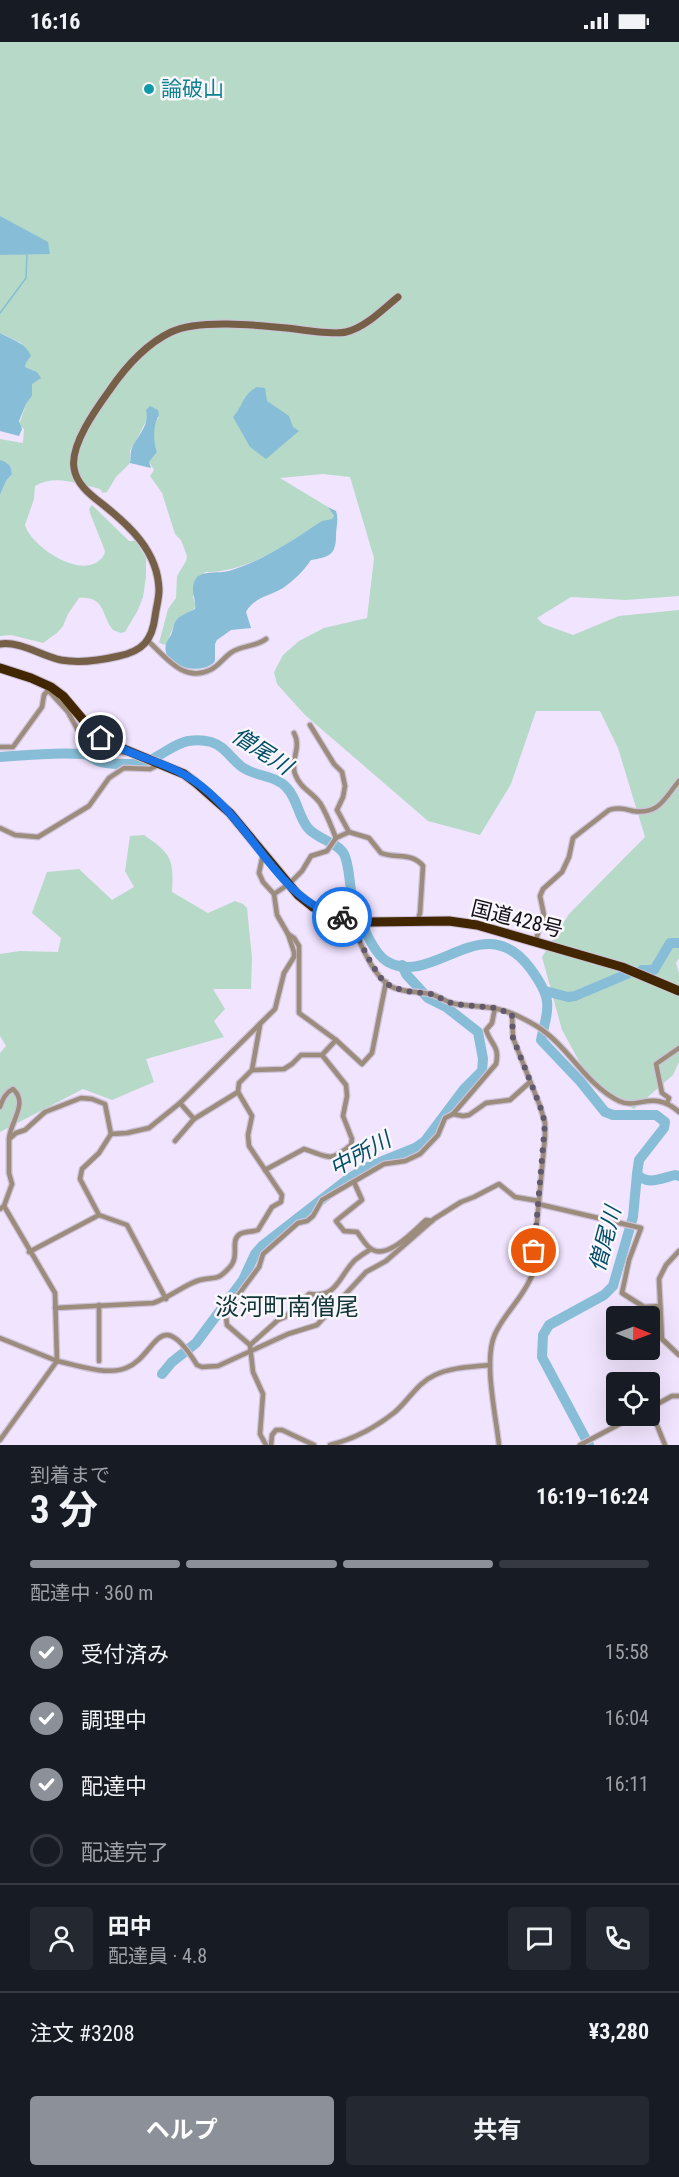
<!DOCTYPE html>
<html lang="ja">
<head>
<meta charset="utf-8">
<style>
  body { margin:0; font-family:"Roboto Condensed","Noto Sans JP",sans-serif; background:#242831; color:#f1f3f6; height:100vh; display:flex; flex-direction:column; font-size:22px; white-space:nowrap }
  * { box-sizing:border-box; margin:0 }
  p { font-size:20px; color:#9ea1a6 }
  .icon { flex:none; width:33px; height:33px; fill:none; stroke:currentColor; stroke-width:2; stroke-linecap:round; stroke-linejoin:round }
  .map { position:relative; height:1403px; overflow:hidden }
  .side { display:flex; flex-direction:column; background:#171b24; flex:1 }
  .side>* { flex:none }
  .needle { width:39px; rotate:91deg }
  .tools { position:absolute; left:606px; top:1264px; display:grid; gap:12px }
  .tools a { display:grid; place-items:center; width:54px; height:54px; border-radius:6px; background:#171b24; box-shadow:0 6px 24px #0002; font-size:30px }
  .pin { position:absolute; display:grid; place-items:center; width:51px; height:51px; color:#fff; margin:-26px; border:3px solid #fff; border-radius:50%; box-shadow:0 2px 6px #0007 }
  .courier { position:absolute; display:grid; place-items:center; width:60px; height:60px; margin:-30px; border:4px solid #1a73e8; border-radius:50%; background:#fff; color:#222; box-shadow:0 2px 8px #0007 }
  .overview em { font-style:normal; font-weight:700 }
  .overview div { display:flex; flex-direction:column-reverse }
  .overview { display:flex; align-items:center; justify-content:space-between; height:102px; padding:0 30px }
  h1 { font-size:39px; font-weight:700; line-height:45px }
  .bar { display:grid; grid-template-columns:repeat(4,1fr); gap:9px 6px; align-content:center; height:72px; padding:0 30px }
  .bar i { height:8px; border-radius:4px; background:#363941 }
  .bar .on { background:#8c9099 }
  .bar p { grid-column:span 4 }
  .line { display:flex; align-items:center; gap:15px; padding:0 30px; border-top:2px solid #363941 }
  .line div { flex:1 }
  .round { display:grid; place-items:center; flex:none; width:63px; height:63px; border-radius:6px; background:#242831 }
  ol { padding:0 30px; list-style:none }
  li { display:flex; align-items:center; gap:18px; height:66px }
  li p { margin-inline-start:auto }
  li .icon { padding:6px; border-radius:50%; background:#8c9099; color:#fff; stroke-width:4 }
  li:last-child { color:#9ea1a6 }
  li i { width:33px; height:33px; border:3px solid #363941; border-radius:50% }
  .primary-button { display:flex; gap:12px; margin-top:auto; padding:12px 30px }
  .primary-button a { flex:1; height:69px; border-radius:6px; background:#8c9099; color:#fff; font-size:24px; font-weight:700; line-height:69px; text-align:center }
  .primary-button a+a { background:#242831; color:#f1f3f6 }
  .status { display:flex; justify-content:space-between; align-items:center; height:42px; padding:0 30px; background:#171b24; direction:ltr }
  .status svg { height:16px; fill:currentColor }
  .map>svg:first-child { display:block }
</style>
</head>
<body>
<div class="status"><b>16:16</b><svg viewBox="0 0 49 12"><path d="M0 12V9h3v3zM5 12V6h3v6zM10 12V3h3v9zM15 12V0h3v12zM26 1h20v11H26zM47 4h2v5h-2z"/></svg></div>
<div class="map">
<svg width="679" height="1403" viewBox="0 0 679 1403">
  <rect width="100%" height="100%" fill="#f1e4fe"/>
  <g fill="#b6dac7">
    <path d="M0,0H679V554L626,558L571,555L537,576L543,582L573,593L619,574L679,568V916L676,921L679,931V1020L673,1033L634,1067L591,1041L562,988L542,915L569,872L645,795L618,706L600,669H536L511,742L480,793L428,779L305,673L277,642L274,630L283,613L299,599L324,586L367,576L374,516L350,435L323,432L280,436L328,465L334,474L332,478L322,480C287,501 248,531 205,530L193,555L196,563L194,567L176,578L166,603L159,601L168,567L176,556L177,534L186,519L187,514L181,498L175,492L162,451L150,434L154,428L149,420L157,410C153,399 152,383 159,375H148L136,399L130,408V421L116,435L107,450L103,451L100,447C78,442 56,432 35,444L34,457L25,483C31,505 86,542 104,513L105,509L90,471L89,467L92,463L129,499H136L146,516V535L143,555L138,568L125,590L121,591L113,588C101,574 106,554 79,556L68,572L63,584L57,591L43,601L11,593L0,594V453L6,439L12,432C11,423 9,421 0,419V397L23,401L24,387L19,383L26,362L32,354V342L37,330L25,325L26,321L30,316L21,301L0,291Z"/>
    <path d="M144,793C171,812 174,816 172,850L208,871L235,859L243,862L247,866L252,916L251,947H213L225,967L214,979L224,995L146,1017L154,1040L112,1058L83,1047L0,1090V1011L6,1004L0,994V912L20,909L58,910L61,896L32,871L47,830L79,827L112,858L134,845L125,829L130,794Z"/>
  </g>
  <g fill="#87bdd7">
    <polygon points="0,174 48,200 50,212 0,213"/>
    <path d="M0,291C12,298 26,301 31,314L26,321L25,325L37,330L41,336L32,342V354L26,362L19,379L22,387L19,394L0,389Z"/>
    <path d="M257,345L265,346L267,359L289,374L293,385L299,389L266,417L250,405L233,375C243,364 243,352 257,345Z"/>
    <path d="M150,364L158,368L159,373C153,383 153,398 157,410L149,420L151,426L130,421C131,416 130,410 132,406C138,393 150,383 146,368Z"/>
    <path d="M0,418C9,421 11,423 12,432L6,439L0,453Z"/>
    <path d="M328,465L336,469C339,478 336,485 336,494C336,513 329,515 311,518C303,530 294,538 283,546C270,554 254,555 246,570L251,586L231,588L217,598L215,602V619C203,635 160,625 166,602C167,599 169,596 171,593C173,589 173,584 175,580C178,574 189,570 195,567C197,556 188,548 197,535C208,528 217,532 229,529C263,519 293,498 322,479L332,477L334,474Z"/>
  </g>
  <g fill="none" stroke-linecap="round" stroke-linejoin="round">
    <polyline stroke="#87bdd7" stroke-width="1.5" points="0,271 26,236 27,211"/>
    <g stroke="#87bdd7" stroke-width="10">
      <path d="M0,715C27,713 55,710 82,712C88,712 92,716 98,719C108,723 124,722 134,722C155,721 169,703 188,699C195,698 204,698 211,700C225,704 231,717 242,725C256,735 276,733 287,746C298,758 298,774 308,786C317,797 337,800 344,812C349,822 349,837 351,848C355,867 371,911 388,920C434,945 483,864 530,926C553,957 549,963 541,998L580,1039L605,1070L613,1073H656L665,1080L664,1086L639,1118L637,1132C647,1144 662,1136 675,1133L679,1134"/>
      <polyline points="642,928 654,928 670,901 679,901"/>
      <polyline points="545,949 568,955 575,954 627,932"/>
      <polyline points="162,1332 172,1320 196,1301 243,1238 255,1212 262,1204 348,1137 368,1125 415,1106 425,1099 464,1047 482,1029 483,1017 478,990 446,965 428,956 406,932 402,923"/>
      <polyline points="589,1403 542,1315 543,1293 549,1283 604,1253 613,1244 633,1175 637,1132"/>
    </g>
    <defs>
      <g id="street">
        <path d="M148,599C165,614 183,641 210,628C219,624 224,615 232,610C242,603 256,605 266,597"/>
        <polyline points="48,648 68,670 81,694 117,710 126,711"/>
        <path d="M310,683L334,722L342,730L345,744L343,755L337,768L349,790L369,796L381,811C396,817 412,810 423,824L420,871L417,880"/>
        <path d="M294,691C302,705 290,718 295,732C300,746 312,750 320,761C327,772 331,784 336,796"/>
        <polyline points="0,705 13,705 42,665 44,653 49,647"/>
        <polyline points="0,786 15,793 38,795 89,764 109,736 124,726 150,727 158,723"/>
        <polyline points="274,852 289,842 302,829 311,814 327,809 336,796 349,790"/>
        <path d="M351,877C358,897 372,933 390,944C402,951 417,949 430,952C439,954 447,961 456,962C468,964 480,964 492,966C508,968 525,977 538,985C569,1005 586,1043 619,1059C638,1068 654,1047 679,1070"/>
        <path d="M536,899L539,886L545,878L540,854L543,847L562,830L569,815L573,796L609,768C617,765 625,767 633,769C659,773 664,757 679,739"/>
        <polyline points="336,998 362,1022 372,1011 386,940"/>
        <polyline points="252,1028 284,1027 292,1022 301,1013 322,1013"/>
        <polyline points="180,1061 194,1077"/>
        <polyline points="667,1061 669,1056 662,1051 656,1022 679,1006"/>
        <path d="M0,1065C3,1057 5,1051 13,1047C29,1061 10,1080 9,1097L16,1091L25,1088L45,1070L81,1056L92,1057L105,1062L111,1092L99,1111L82,1127L80,1137L99,1173L127,1183L166,1257"/>
        <polyline points="453,1072 463,1074 469,1073 486,1061 510,1058 530,1040"/>
        <polyline points="111,1092 127,1091 149,1086 180,1061 275,967 284,931 294,915 294,910 288,892 277,873 274,852 263,840 259,831 263,812"/>
        <polyline points="175,1099 194,1077 238,1050"/>
        <path d="M265,1128L304,1107C330,1115 329,1121 351,1103L352,1097L343,1074L347,1054L346,1043L322,1013L336,998L299,971V904L294,896L288,892"/>
        <path d="M354,1140L362,1158L336,1179L344,1189L357,1190C362,1196 366,1205 373,1208C389,1216 415,1188 426,1178L432,1179"/>
        <polyline points="538,1162 641,1186 629,1218 622,1251 644,1265 660,1264"/>
        <polyline points="0,1167 4,1164 12,1142 9,1131 9,1097"/>
        <polyline points="679,1209 666,1223 659,1237 662,1297 679,1313"/>
        <polyline points="29,1210 99,1173"/>
        <path d="M55,1266L153,1261C169,1256 187,1241 200,1238C216,1234 216,1240 229,1226C241,1214 229,1199 240,1192C245,1189 253,1190 258,1188L272,1165L281,1160L282,1153L249,1104L248,1093L252,1074L238,1050L239,1041L252,1028L260,983"/>
        <polyline points="0,1296 57,1319 55,1251 4,1164"/>
        <path d="M250,1303L227,1283L226,1275L230,1264L259,1225L263,1212L298,1181L307,1179L313,1174L322,1158L384,1122L405,1119L420,1112L438,1093L445,1076L453,1072L496,1022C500,1004 491,1003 486,988L492,981L495,966"/>
        <polyline points="99,1319 99,1263"/>
        <polyline points="650,1366 665,1403"/>
        <polyline points="650,1366 672,1354 679,1354"/>
        <path d="M0,1398L57,1319C77,1323 106,1334 126,1326C157,1314 158,1260 197,1323L202,1325L218,1324L288,1292L317,1283L366,1230L386,1219L434,1177L461,1160L474,1155L499,1142L515,1155L539,1159"/>
        <path d="M266,1403L260,1392L263,1352L253,1330L250,1303L278,1278L285,1275L309,1252C338,1256 338,1235 355,1218C360,1214 366,1210 371,1207"/>
        <polyline points="271,1403 272,1393 276,1388 282,1388 314,1403"/>
        <path d="M330,1403C354,1397 375,1386 395,1370C410,1357 417,1341 435,1333C452,1325 472,1325 490,1323"/>
        <path d="M499,1403C496,1374 483,1318 495,1292C505,1270 524,1255 532,1233L545,1095V1081L540,1064L513,996L512,972"/>
        <polyline points="580,1403 635,1374"/>
      </g>
      <path id="secondary" d="M0,602C20,599 42,614 61,618C78,621 102,618 119,614C143,609 152,598 155,575C156,566 159,557 159,548C158,509 129,483 101,461C89,452 76,441 74,426C70,403 96,367 109,349C124,327 146,302 171,290C198,277 257,283 287,286C301,288 334,293 346,290C365,286 383,267 398,255"/>
      <polyline id="highway" points="0,626 31,636 51,645 63,654 90,686 109,701 184,732 196,741 230,771 298,853 313,865 333,873 370,880 449,879 477,883 622,925 679,949"/>
    </defs>
    <use href="#street" stroke="#cec2da" stroke-width="7"/>
    <use href="#secondary" stroke="#cec2da" stroke-width="9"/>
    <use href="#highway" stroke="#cec2da" stroke-width="11"/>
    <use href="#street" stroke="#9b8c7b" stroke-width="4.5"/>
    <use href="#secondary" stroke="#756047" stroke-width="7"/>
    <use href="#highway" stroke="#422600" stroke-width="9"/>
  </g>
  <g fill="none" stroke-linecap="round" stroke-linejoin="round">
    <polyline stroke="#625a6a" stroke-width="6" stroke-dasharray="0 10.8" points="342,875 351,877 358,896 371,921 380,935 390,944 405,949 432,952 453,962 495,966 512,972 513,996 540,1064 545,1081 534,1209"/>
    <path stroke="#1a73e8" stroke-width="8" d="M101,696C128,713 159,718 185,733C197,740 208,749 217,758C258,796 284,861 342,875"/>
  </g>
  <circle fill="#0f9aa8" stroke="#f9f6fc" stroke-width="2" cx="149" cy="47" r="6"/>
  <g text-anchor="middle" dominant-baseline="central" stroke-width="5" stroke-linejoin="round" paint-order="stroke">
    <g font-size="21" fill="#0d838f" stroke="#f9f6fc" text-anchor="start">
      <text x="161" y="47">論破山</text>
    </g>
    <g font-size="21" fill="#150f1a" stroke="#f9f6fc">
      <text transform="translate(517 877) rotate(14)">国道428号</text>
    </g>
    <g font-size="22" font-style="italic" fill="#014e68" stroke="#f9f6fc">
      <text transform="translate(262 709) rotate(33)">僧尾川</text>
      <text transform="translate(360 1112) rotate(-29)">中所川</text>
      <text transform="translate(605 1197) rotate(-75)">僧尾川</text>
    </g>
    <g font-size="24" fill="#113436" stroke="#f9f6fc">
      <text x="287" y="1265">淡河町南僧尾</text>
    </g>
  </g>
</svg>
<div class="tools">
<a><svg class="needle" viewBox="-14 -14 28 28"><path d="M0-13l5 13h-10z" fill="#e53935"/><path d="M0 13l5-13h-10z" fill="#9ea1a6"/></svg></a>
<a><svg class="icon" aria-label="locate" viewBox="0 0 24 24"><circle cx="12" cy="12" r="6"/><path d="M12 2v4M12 18v4M2 12h4M18 12h4"/></svg></a>
</div>
<div class="pin" style="left:534px;top:1209px;background:#ea580c"><svg class="icon" aria-label="bag" viewBox="0 0 24 24"><path d="M5 8h14l-1 12H6zM9 8a3 3 0 0 1 6 0"/></svg></div>
<div class="pin" style="left:101px;top:696px;background:#1f2937"><svg class="icon" aria-label="home" viewBox="0 0 24 24"><path d="M3 11l9-7 9 7M6 9v11h12V9"/></svg></div>
<div class="courier" style="left:342px;top:875px"><svg class="icon" aria-label="bike" viewBox="0 0 24 24"><circle cx="6" cy="16" r="4"/><circle cx="18" cy="16" r="4"/><path d="M6 16l4-8h5l3 8M10 8l3 8H6M13 5h3"/></svg></div>
</div>
<section class="side">
<div class="overview"><div><h1>3 分</h1><p>到着まで</p></div><em>16:19–16:24</em></div>
<div class="bar"><i class="on"></i><i class="on"></i><i class="on"></i><i></i><p>配達中 · 360 m</p></div>
<ol>
<li><svg class="icon" aria-label="check" viewBox="0 0 24 24"><path d="M5 12l5 5 9-10"/></svg>受付済み<p>15:58</p></li>
<li><svg class="icon" aria-label="check" viewBox="0 0 24 24"><path d="M5 12l5 5 9-10"/></svg>調理中<p>16:04</p></li>
<li><svg class="icon" aria-label="check" viewBox="0 0 24 24"><path d="M5 12l5 5 9-10"/></svg>配達中<p>16:11</p></li>
<li><i></i>配達完了</li>
</ol>
<div class="line" style="height:108px"><a class="round"><svg class="icon" aria-label="person" viewBox="0 0 24 24"><circle cx="12" cy="8" r="4"/><path d="M4 21q1-7 8-7t8 7"/></svg></a><div><b>田中</b><p>配達員 · 4.8</p></div><a class="round"><svg class="icon" aria-label="chat" viewBox="0 0 24 24"><path d="M4 5h16v11H9l-5 4z"/></svg></a><a class="round"><svg class="icon" aria-label="phone" viewBox="0 0 24 24"><path d="M5 4h4l2 5-3 2q2 4 5 5l2-3 5 2v4C11 20 4 13 5 4z"/></svg></a></div>
<div class="line" style="height:78px"><div>注文 #3208</div><b>¥3,280</b></div>
<div class="primary-button"><a>ヘルプ</a><a>共有</a></div>
</section>
</body>
</html>
